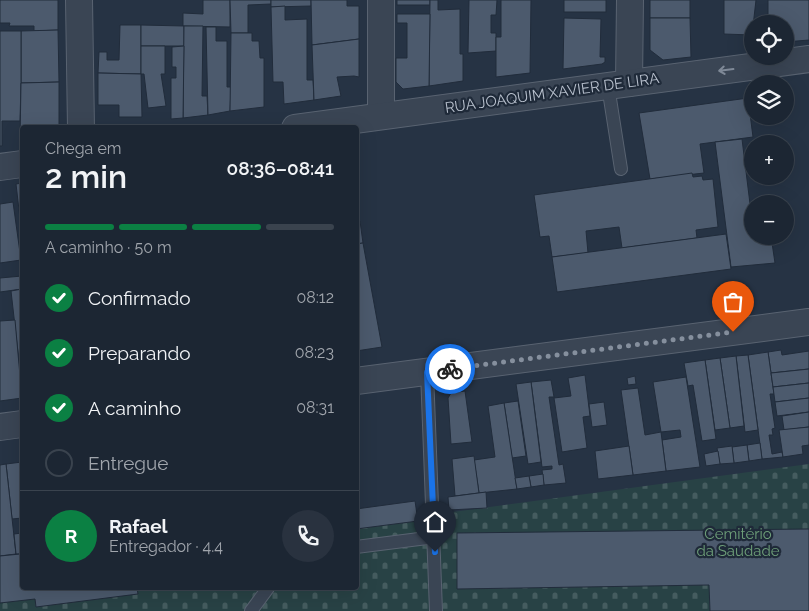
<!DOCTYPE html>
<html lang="pt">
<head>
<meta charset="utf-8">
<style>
  body { margin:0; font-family:Raleway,sans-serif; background:#29323f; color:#f1f3f6; height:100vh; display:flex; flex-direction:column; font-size:19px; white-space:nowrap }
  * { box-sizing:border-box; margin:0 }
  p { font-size:16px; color:#a0a5ac }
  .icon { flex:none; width:28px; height:28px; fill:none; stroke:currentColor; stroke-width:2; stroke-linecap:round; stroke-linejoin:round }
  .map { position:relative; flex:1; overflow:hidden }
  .sheet { position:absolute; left:20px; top:125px; width:339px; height:465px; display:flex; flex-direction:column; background:#1c2633; border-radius:5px; box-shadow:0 5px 20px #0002,0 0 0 1px #3a434e }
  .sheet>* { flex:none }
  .buttons { position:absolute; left:744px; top:15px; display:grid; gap:10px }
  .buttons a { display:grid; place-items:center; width:50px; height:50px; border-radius:50%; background:#1c2633; box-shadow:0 5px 20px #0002,0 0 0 1px #3a434e; font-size:25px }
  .pin { position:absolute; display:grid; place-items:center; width:42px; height:42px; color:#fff; margin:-51px -21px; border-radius:50% 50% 50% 0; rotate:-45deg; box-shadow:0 0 5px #0007 }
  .pin .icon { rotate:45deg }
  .courier { position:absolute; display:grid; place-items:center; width:50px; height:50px; margin:-25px; border:4px solid #1a73e8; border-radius:50%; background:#fff; color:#222; box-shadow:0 1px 6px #0007 }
  .head em { font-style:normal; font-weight:600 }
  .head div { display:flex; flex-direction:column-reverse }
  .head { display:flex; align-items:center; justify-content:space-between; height:85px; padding:0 25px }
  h1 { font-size:32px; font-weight:600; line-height:38px }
  .bar { display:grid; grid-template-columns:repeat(4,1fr); gap:8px 5px; align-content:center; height:60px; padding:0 25px }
  .bar i { height:6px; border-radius:4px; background:#3a434e }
  .bar .active { background:#0b8043 }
  .bar p { grid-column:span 4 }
  .line { display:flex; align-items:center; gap:12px; padding:0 25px; border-top:1px solid #3a434e }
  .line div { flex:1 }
  .round { display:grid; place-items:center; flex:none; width:52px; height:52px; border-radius:26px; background:#29323f }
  ol { padding:0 25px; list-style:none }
  li { display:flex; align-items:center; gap:15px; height:55px }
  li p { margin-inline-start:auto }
  li .icon { padding:5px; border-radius:50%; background:#0b8043; color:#fff; stroke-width:4 }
  li:last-child { color:#a0a5ac }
  li i { width:28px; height:28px; border:2px solid #3a434e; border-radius:50% }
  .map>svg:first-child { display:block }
</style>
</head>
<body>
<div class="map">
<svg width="809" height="611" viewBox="0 0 809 611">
  <defs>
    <pattern id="cemetery-stones" width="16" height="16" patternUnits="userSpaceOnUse" patternTransform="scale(1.25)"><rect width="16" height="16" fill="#284245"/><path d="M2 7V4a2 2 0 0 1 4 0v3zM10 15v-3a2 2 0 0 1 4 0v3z" fill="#455c5f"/></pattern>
  </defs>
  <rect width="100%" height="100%" fill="#263344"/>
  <polygon fill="url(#cemetery-stones)" points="809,464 809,611 0,611 0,573 22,570 22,588 356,588 356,525"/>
  <g fill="#4c5a6d" stroke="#212c3b">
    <polygon points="0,0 58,0 58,30 34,31 34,26 9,26 10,23 0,23"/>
    <polygon points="203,0 230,0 230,27 183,26 183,13 203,14"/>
    <polygon points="230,0 271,0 271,4 248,5 248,33 231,33"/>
    <polygon points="271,0 311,0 311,6 271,7"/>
    <polygon points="311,0 347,0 347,6 359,6 359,39 312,45"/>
    <rect x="397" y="0" width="33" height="5"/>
    <polygon points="430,0 438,0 438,10 460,9 460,54 463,54 463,81 429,86"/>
    <polygon points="469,0 497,0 496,15 491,15 491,33 496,33 496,51 468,53"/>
    <polygon points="501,0 531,0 530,73 496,77 496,37 501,37"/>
    <rect x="564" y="0" width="42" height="12"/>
    <rect x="650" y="0" width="40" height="18"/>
    <polygon points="724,0 756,0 752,35 724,34"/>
    <polygon points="768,0 809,0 809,40 785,42 785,24 768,24"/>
    <polygon points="285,6 285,20 307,19 307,80 313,80 314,100 284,104 283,82 273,82 271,7"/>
    <polygon points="397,14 430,14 429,86 403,89 396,82 396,58 407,58 407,23 397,23"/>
    <polygon points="564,18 601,19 600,57 605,57 605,62 602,64 563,69"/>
    <polygon points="650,18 690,18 691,57 663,60 650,50"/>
    <polygon points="120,25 141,25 141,74 98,73 99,52 107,52 107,60 119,60"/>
    <polygon points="141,25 184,26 184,46 141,46"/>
    <polygon points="184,26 203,26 202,96 207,96 208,115 183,118"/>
    <polygon points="206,27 216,27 216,41 227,41 227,87 231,87 230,111 208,115"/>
    <polygon points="58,30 59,82 21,83 21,31"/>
    <polygon points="0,31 21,31 21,83 20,121 2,121 2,146 0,146"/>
    <polygon points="231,33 252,33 252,41 259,41 260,58 264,58 264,107 230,111"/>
    <polygon points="359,39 359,77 354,76 337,77 341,96 314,100 312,45"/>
    <polygon points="141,46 165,46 165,74 161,74 166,106 148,108 144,74 141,74"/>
    <polygon points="184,46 183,118 171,119 171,78 176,78 176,67 172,67 172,47"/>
    <polygon points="98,73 141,74 142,117 119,117 119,105 98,105"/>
    <polygon points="59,82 59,128 22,128 22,140 20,140 21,83"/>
    <polygon points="748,98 753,137 700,144 704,173 650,179 639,113"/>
    <polygon points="742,139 752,220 752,236 771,236 775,263 731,267 715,142"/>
    <polygon points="692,173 693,177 702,176 703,180 713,179 718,227 696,230 697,238 622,248 619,227 586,231 588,253 552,257 549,236 540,237 534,195"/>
    <polygon points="22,183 22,236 16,184"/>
    <polygon points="13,202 21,260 0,263 0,204"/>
    <polygon points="356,220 360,221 363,243 356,244"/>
    <polygon points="726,234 731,269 557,292 552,257"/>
    <polygon points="363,243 382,347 356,351 356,244"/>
    <polygon points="22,276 22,289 0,292 0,278"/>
    <polygon points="22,289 22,379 21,379 11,291"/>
    <polygon points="15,320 22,398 0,401 0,321"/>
    <polygon points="781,350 782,355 809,351 809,369 771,373 768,352"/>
    <polygon points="768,352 774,394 770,394 775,428 772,429 773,435 769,435 772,454 782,452 783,457 762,459 748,355"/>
    <polygon points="748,355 758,430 745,432 736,356"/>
    <polygon points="736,356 744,426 730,428 720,358"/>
    <polygon points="720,358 730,428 715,430 705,360"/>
    <polygon points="705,360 716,439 702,441 693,385 688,386 684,363"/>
    <polygon points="809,369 809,383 773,387 771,373"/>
    <polygon points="585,375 590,416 583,417 587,448 562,452 554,398 571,396 568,378"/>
    <polygon points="635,376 636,384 628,385 627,378"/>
    <polygon points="686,377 700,467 666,471 662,440 681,437 680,430 661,432 653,382"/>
    <polygon points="551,380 554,397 549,397 559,465 563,464 566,483 544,485 542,470 552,469 552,466 542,467 531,382"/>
    <polygon points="531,382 541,462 528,464 516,384"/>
    <polygon points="809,383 809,398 775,402 773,387"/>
    <polygon points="638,388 645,435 661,432 666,471 633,475 621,390"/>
    <polygon points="465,391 472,442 451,444 448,398 451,393"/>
    <polygon points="809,398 809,412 777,416 775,402"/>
    <polygon points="518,401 526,456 512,458 504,403"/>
    <polygon points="604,402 607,425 592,427 589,404"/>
    <polygon points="504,403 517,489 479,493 474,460 495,457 488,406"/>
    <polygon points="809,412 809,427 784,430 782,416"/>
    <polygon points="809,427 809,445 802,446 803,454 783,457 779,430"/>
    <polygon points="760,443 762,459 749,461 747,445"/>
    <polygon points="747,445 749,461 734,463 732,447"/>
    <polygon points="629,446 633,475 598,479 595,451"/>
    <polygon points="732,446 734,463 720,464 717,448"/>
    <polygon points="718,451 720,464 706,466 704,454"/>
    <polygon points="474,456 479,493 455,496 452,459"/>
    <polygon points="22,462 22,518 12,519 6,464"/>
    <polygon points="6,464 16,554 0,556 0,465"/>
    <polygon points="543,474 544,485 531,487 529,476"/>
    <polygon points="529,476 531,487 517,489 515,478"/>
    <polygon points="486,492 487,508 449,510 448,497"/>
    <polygon points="415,501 418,521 356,529 356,509"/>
    <polygon points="809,529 809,611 710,611 709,585 457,589 457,533"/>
    <polygon points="22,533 22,554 16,554 14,534"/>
    <polygon points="20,554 20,559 22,559 22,588 137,588 138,594 36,607 35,599 0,603 0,556"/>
  </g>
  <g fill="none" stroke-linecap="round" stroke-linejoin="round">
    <defs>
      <g id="service">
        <polyline points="608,86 621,169"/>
        <polyline points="427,372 436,611"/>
        <polyline points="356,547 435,537"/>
        <polyline points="251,611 268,588"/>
      </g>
      <g id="minor">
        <polyline points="79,0 81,128"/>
        <polyline points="381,0 381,116"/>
        <polyline points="629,83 630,0"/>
        <polyline points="295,128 809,59"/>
        <polyline points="0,167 22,164"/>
        <polyline points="356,381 809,322"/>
        <polyline points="0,427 22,424"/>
      </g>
    </defs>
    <use href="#service" stroke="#596371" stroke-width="14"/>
    <use href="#minor" stroke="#596371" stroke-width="28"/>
    <use href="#service" stroke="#3a4554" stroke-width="12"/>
    <use href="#minor" stroke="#3a4554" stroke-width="26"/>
  </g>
  <defs><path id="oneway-shaft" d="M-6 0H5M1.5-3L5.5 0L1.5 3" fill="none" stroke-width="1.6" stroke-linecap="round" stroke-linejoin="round" transform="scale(1.25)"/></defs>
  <use stroke="#7f8997" href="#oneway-shaft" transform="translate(726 70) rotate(173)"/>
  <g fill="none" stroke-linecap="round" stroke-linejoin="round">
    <polyline stroke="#858f9d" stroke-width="5" stroke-dasharray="0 9" points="450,369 733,332"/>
    <polyline stroke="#1a73e8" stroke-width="6" points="435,552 427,372 450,369"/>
  </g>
  <g text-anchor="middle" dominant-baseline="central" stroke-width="4.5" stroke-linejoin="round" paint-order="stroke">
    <g font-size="15" fill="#b8c0cd" stroke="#1f2a39">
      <text transform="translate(552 93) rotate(-8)">RUA JOAQUIM XAVIER DE LIRA</text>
    </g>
    <g font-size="15" fill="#6e9f79" stroke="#1f2a39">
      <text x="738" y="534">Cemitério<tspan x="738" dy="17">da Saudade</tspan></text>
    </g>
  </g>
</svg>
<div class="buttons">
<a><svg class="icon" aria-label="locate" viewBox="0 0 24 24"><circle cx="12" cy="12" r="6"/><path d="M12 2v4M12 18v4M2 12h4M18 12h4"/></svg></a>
<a><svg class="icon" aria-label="layers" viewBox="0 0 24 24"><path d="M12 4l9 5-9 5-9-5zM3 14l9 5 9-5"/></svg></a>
<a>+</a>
<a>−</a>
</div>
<div class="pin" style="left:733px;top:332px;background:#ea580c"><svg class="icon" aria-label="bag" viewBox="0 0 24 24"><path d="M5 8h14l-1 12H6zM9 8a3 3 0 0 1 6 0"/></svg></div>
<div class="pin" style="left:435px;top:552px;background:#1f2937"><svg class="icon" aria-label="home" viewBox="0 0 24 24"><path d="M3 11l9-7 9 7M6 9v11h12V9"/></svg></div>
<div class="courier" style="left:450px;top:369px"><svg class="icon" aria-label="bike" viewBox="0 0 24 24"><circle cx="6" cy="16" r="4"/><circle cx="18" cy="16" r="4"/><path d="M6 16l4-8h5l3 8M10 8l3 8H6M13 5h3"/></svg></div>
<section class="sheet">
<div class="head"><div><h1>2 min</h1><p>Chega em</p></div><em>08:36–08:41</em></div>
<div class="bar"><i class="active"></i><i class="active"></i><i class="active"></i><i></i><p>A caminho · 50 m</p></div>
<ol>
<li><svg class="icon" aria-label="check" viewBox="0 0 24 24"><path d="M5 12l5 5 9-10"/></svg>Confirmado<p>08:12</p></li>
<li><svg class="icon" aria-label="check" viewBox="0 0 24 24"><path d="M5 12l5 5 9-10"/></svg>Preparando<p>08:23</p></li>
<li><svg class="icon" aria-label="check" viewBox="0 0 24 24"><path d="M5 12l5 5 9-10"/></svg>A caminho<p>08:31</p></li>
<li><i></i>Entregue</li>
</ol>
<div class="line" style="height:90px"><b class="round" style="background:#0b8043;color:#fff">R</b><div><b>Rafael</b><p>Entregador · 4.4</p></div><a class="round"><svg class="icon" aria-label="phone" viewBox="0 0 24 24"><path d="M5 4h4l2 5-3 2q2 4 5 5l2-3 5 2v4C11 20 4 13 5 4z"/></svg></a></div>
</section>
</div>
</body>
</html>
